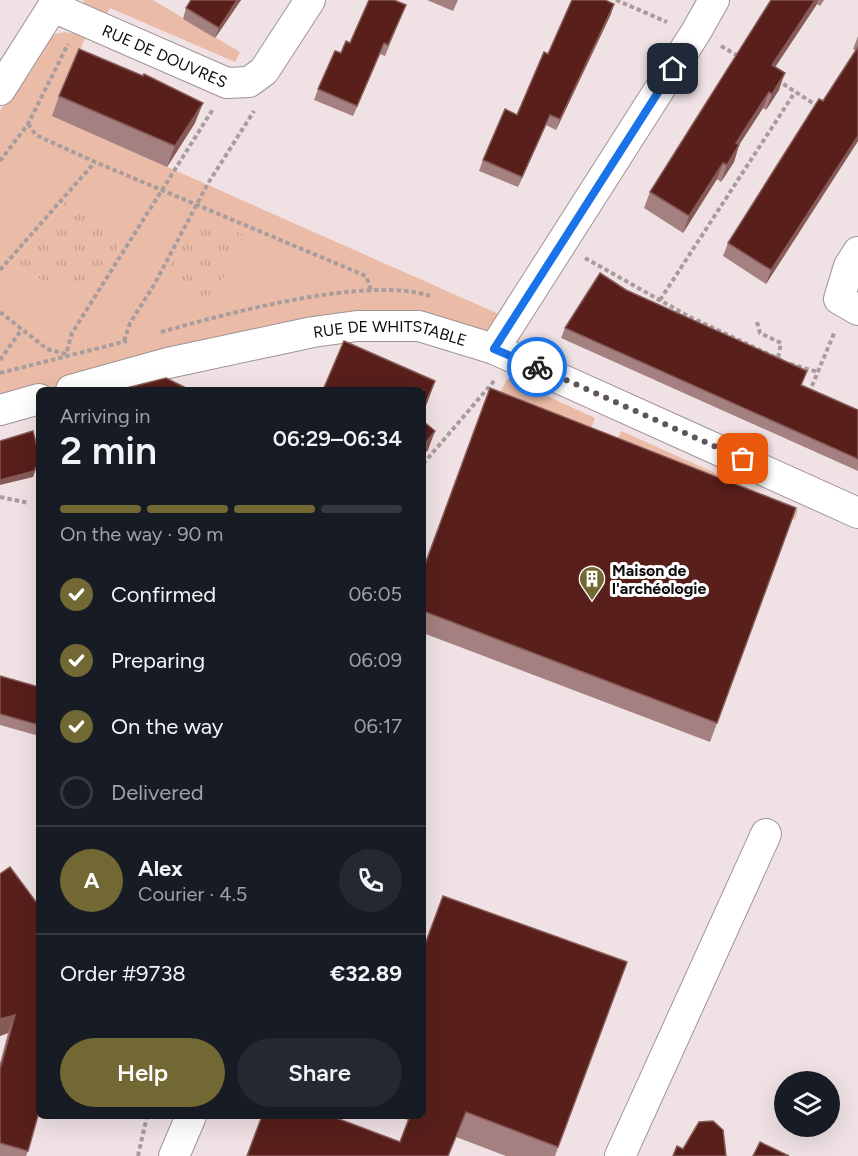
<!DOCTYPE html>
<html lang="en">
<head>
<meta charset="utf-8">
<style>
  body { margin:0; font-family:Figtree,sans-serif; background:#242831; color:#f1f3f6; height:100vh; display:flex; flex-direction:column; font-size:22px; white-space:nowrap }
  * { box-sizing:border-box; margin:0 }
  p { font-size:20px; color:#9ea1a6 }
  .icon { flex:none; width:33px; height:33px; fill:none; stroke:currentColor; stroke-width:2; stroke-linecap:round; stroke-linejoin:round }
  .map { position:relative; flex:1; overflow:hidden }
  .details { position:absolute; left:36px; top:387px; width:390px; height:732px; display:flex; flex-direction:column; background:#171b24; border-radius:9px; box-shadow:0 6px 24px #0002 }
  .details>* { flex:none }
  .tools { position:absolute; left:774px; top:1071px; display:grid; gap:12px }
  .tools a { display:grid; place-items:center; width:66px; height:66px; border-radius:50%; background:#171b24; box-shadow:0 6px 24px #0002; font-size:30px }
  .pin { position:absolute; display:grid; place-items:center; width:51px; height:51px; color:#fff; margin:-26px; border-radius:12px; box-shadow:0 3px 9px #0006 }
  .courier { position:absolute; display:grid; place-items:center; width:60px; height:60px; margin:-30px; border:4px solid #1a73e8; border-radius:50%; background:#fff; color:#222; box-shadow:0 2px 8px #0007 }
  .overview em { font-style:normal; font-weight:600 }
  .overview div { display:flex; flex-direction:column-reverse }
  .overview { display:flex; align-items:center; justify-content:space-between; height:102px; padding:0 24px }
  h1 { font-size:39px; font-weight:600; line-height:45px }
  .bar { display:grid; grid-template-columns:repeat(4,1fr); gap:9px 6px; align-content:center; height:72px; padding:0 24px }
  .bar i { height:8px; border-radius:4px; background:#363941 }
  .bar .current { background:#716834 }
  .bar p { grid-column:span 4 }
  .line { display:flex; align-items:center; gap:15px; padding:0 24px; border-top:2px solid #363941 }
  .line div { flex:1 }
  .round { display:grid; place-items:center; flex:none; width:63px; height:63px; border-radius:32px; background:#242831 }
  ol { padding:0 24px; list-style:none }
  li { display:flex; align-items:center; gap:18px; height:66px }
  li p { margin-inline-start:auto }
  li .icon { padding:6px; border-radius:50%; background:#716834; color:#fff; stroke-width:4 }
  li:last-child { color:#9ea1a6 }
  li i { width:33px; height:33px; border:3px solid #363941; border-radius:50% }
  .action { display:flex; gap:12px; margin-top:auto; padding:12px 24px }
  .action a { flex:1; height:69px; border-radius:36px; background:#716834; color:#fff; font-size:24px; font-weight:600; line-height:69px; text-align:center }
  .action a+a { background:#242831; color:#f1f3f6 }
  .map>svg:first-child { display:block }
</style>
</head>
<body>
<div class="map">
<svg width="858" height="1156" viewBox="0 0 858 1156">
  <defs>
    <pattern id="park-tufts" width="24" height="20" patternUnits="userSpaceOnUse" patternTransform="scale(1.5)"><rect width="24" height="20" fill="#eabba7"/><path d="M3 7l-1-3M5 7V3M7 7l1-3M15 17l-1-3M17 17v-4M19 17l1-3" fill="none" stroke="#c89f8e"/></pattern>
  </defs>
  <rect width="100%" height="100%" fill="#f0e2e4"/>
  <g fill="#eabba7" fill-rule="evenodd">
    <polygon points="83,0 153,0 240,52 235,62 110,8 104,19 85,5"/>
    <path d="M65,32L86,36L73,67L145,157L512,320L494,349L419,326L71,390H39L0,410V111L45,42L55,34ZM69,197L91,289L84,301L10,264Z"/>
    <polygon points="508,378 595,418 587,439 493,405"/>
    <polygon points="621,431 798,510 795,520 614,448"/>
  </g>
  <g fill="url(#park-tufts)">
    <polygon points="69,197 126,234 84,301 10,264"/>
    <polygon points="196,213 252,239 203,304 163,283"/>
  </g>
  <g fill="none" stroke-linecap="round" stroke-linejoin="round">
    <defs>
      <g id="minor">
        <path id="s1" d="M53,7L227,83L249,82L264,71L310,0"/>
        <polyline points="0,90 57,0"/>
        <polyline points="858,252 849,266 839,299 858,310"/>
        <polyline points="494,349 696,32 714,0"/>
        <path id="s2" d="M71,390L168,363L313,332L357,326H419L494,349L858,513"/>
        <polyline points="0,410 39,399"/>
        <polyline points="174,1156 191,1116"/>
        <polyline points="620,1156 766,834"/>
      </g>
    </defs>
    <use href="#minor" stroke="#a09394" stroke-width="32"/>
    <g stroke="#a89d9e" stroke-width="4" stroke-dasharray="4.5 3" stroke-linecap="butt">
      <polyline points="616,0 667,22"/>
      <polyline points="721,46 740,57"/>
      <polyline points="777,80 819,107"/>
      <polyline points="28,124 36,135 95,162 366,276 371,290"/>
      <polyline points="0,161 28,124 68,44"/>
      <polyline points="585,258 688,316 783,361"/>
      <polyline points="0,270 95,162"/>
      <polyline points="660,300 795,92"/>
      <polyline points="0,312 47,349 66,354 72,333 213,109"/>
      <polyline points="757,322 760,333 781,343 778,358"/>
      <path d="M161,332C225,314 368,275 430,296"/>
      <polyline points="124,341 130,323 154,285 207,185 254,111"/>
      <polyline points="0,360 22,329"/>
      <polyline points="790,364 818,372"/>
      <polyline points="0,373 127,341"/>
      <polyline points="809,393 835,331"/>
      <polyline points="423,464 494,381"/>
      <polyline points="0,497 29,503"/>
      <polyline points="138,1156 147,1116"/>
    </g>
    <use href="#minor" stroke="#fff" stroke-width="30"/>
  </g>
  <g fill="#a48080">
    <polygon points="191,0 241,0 215,38 183,19 186,8"/>
    <polygon points="427,0 458,0 453,11"/>
    <polygon points="771,0 824,0 820,6 817,4 775,67 779,90 766,110 763,108 739,145 734,162 721,182 717,179 683,233 644,208 650,192"/>
    <polygon points="611,14 556,130 546,125 518,187 479,171 483,160 517,115 548,54"/>
    <polygon points="402,15 385,56 380,54 353,116 314,100 318,89 341,53 350,43"/>
    <polygon points="858,36 858,141 766,284 723,256 728,243 856,51 853,49"/>
    <polygon points="59,96 195,123 167,167 52,116"/>
    <polygon points="626,290 801,385 858,410 858,471 561,338 565,328"/>
    <polygon points="796,508 710,742 423,633 423,570"/>
    <polygon points="0,676 39,687 39,736 0,725"/>
    <polygon points="0,874 28,1151 26,1156 0,1156 0,1063 8,1033 0,1036"/>
    <polygon points="627,962 555,1156 506,1156 456,1137 400,1142 408,1120 396,1116 423,1116"/>
  </g>
  <g fill="#865a57">
    <polygon points="237,0 241,0 215,38 219,28"/>
    <polygon points="815,0 818,0 817,4 766,81 772,65"/>
    <polygon points="614,4 611,14 556,130 560,119"/>
    <polygon points="384,43 380,54 353,116 357,106"/>
    <polygon points="785,73 779,90 766,110 772,94"/>
    <polygon points="769,92 763,108 730,159 736,143"/>
    <polygon points="203,103 195,123 167,167 175,146"/>
    <polygon points="550,115 546,125 518,187 522,177"/>
    <polygon points="858,136 858,141 766,284 771,270"/>
    <polygon points="739,145 734,162 721,182 727,165"/>
    <polygon points="723,163 717,179 683,233 689,216"/>
    <polygon points="435,381 428,401 423,412 423,409"/>
    <polygon points="435,431 428,450 423,456 423,446"/>
    <polygon points="38,464 33,477 0,485 0,480"/>
    <polygon points="15,1015 8,1033 0,1036 0,1019"/>
  </g>
  <g fill="#581f1b" stroke="#865a57" stroke-width="1.5">
    <polygon points="191,0 237,0 219,28 186,8"/>
    <polygon points="369,0 394,0 406,5 388,45 384,43 357,106 318,89 335,51 341,53 346,41 350,43"/>
    <polygon points="572,0 605,0 614,4 560,119 550,115 522,177 483,160 505,109 517,115 544,52 548,54"/>
    <polygon points="771,0 815,0 772,65 785,73 772,94 769,92 736,143 739,145 727,165 723,163 689,216 650,192"/>
    <polygon points="858,47 858,136 771,270 728,243 819,99 823,101"/>
    <polygon points="79,49 143,76 144,74 203,103 175,146 59,96"/>
    <polygon points="600,273 626,290 807,371 801,385 858,410 858,459 565,328"/>
    <polygon points="344,341 435,381 423,409 423,390 323,390"/>
    <polygon points="166,378 190,390 126,390 127,388"/>
    <polygon points="490,388 796,508 717,723 423,611 423,570"/>
    <polygon points="423,421 435,431 423,446"/>
    <polygon points="33,431 39,455 39,461 34,471 0,480 0,441"/>
    <polygon points="0,676 39,687 39,725 0,714"/>
    <polygon points="10,867 39,906 39,1112 28,1151 0,1143 0,1069 15,1015 0,1019 0,874"/>
    <polygon points="443,896 627,962 558,1147 466,1112 448,1156 247,1156 262,1116 331,1116 400,1142 410,1116 423,1116 423,950"/>
    <polygon points="713,1121 723,1130 726,1156 673,1156 677,1146 683,1149 699,1122"/>
    <polygon points="760,1142 789,1156 753,1156"/>
  </g>
  <g fill="none" stroke-linecap="round" stroke-linejoin="round">
    <polyline stroke="#5e5657" stroke-width="6" stroke-dasharray="0 10.8" points="537,367 743,459"/>
    <polyline stroke="#1a73e8" stroke-width="8" points="537,367 494,349 673,69"/>
  </g>
  <defs>
    <symbol id="building-pin" viewBox="-11 -11 22 30"><path d="M0 17L-7.5 6A9.5 9.5 0 1 1 7.5 6Z" fill="#716834" stroke="#fff"/><path d="M-4-6H4V6H1V3H-1V6H-4ZM-2.5-4.3h1.7v1.8h-1.7ZM.8-4.3h1.7v1.8H.8ZM-2.5-1h1.7V.8h-1.7ZM.8-1h1.7V.8H.8Z" fill="#fff"/></symbol>
  </defs>
  <g fill-rule="evenodd">
    <use href="#building-pin" x="577" y="564" width="30" height="40"/>
  </g>
  <g text-anchor="middle" dominant-baseline="central" stroke-width="6" stroke-linejoin="round" paint-order="stroke">
    <g font-size="16" fill="#0f0b0b" stroke="#fff">
      <text stroke="none"><textPath href="#s1" startOffset="122">RUE DE DOUVRES</textPath></text>
      <text stroke="none"><textPath href="#s2" startOffset="327">RUE DE WHITSTABLE</textPath></text>
    </g>
    <g font-size="16" font-weight="bold" fill="#0f0b0b" stroke="#fff" text-anchor="start">
      <text x="612" y="570">Maison de<tspan x="612" dy="18">l'archéologie</tspan></text>
    </g>
  </g>
</svg>
<div class="tools">
<a><svg class="icon" aria-label="layers" viewBox="0 0 24 24"><path d="M12 4l9 5-9 5-9-5zM3 14l9 5 9-5"/></svg></a>
</div>
<div class="pin" style="left:743px;top:459px;background:#ea580c"><svg class="icon" aria-label="bag" viewBox="0 0 24 24"><path d="M5 8h14l-1 12H6zM9 8a3 3 0 0 1 6 0"/></svg></div>
<div class="pin" style="left:673px;top:69px;background:#1f2937"><svg class="icon" aria-label="home" viewBox="0 0 24 24"><path d="M3 11l9-7 9 7M6 9v11h12V9"/></svg></div>
<div class="courier" style="left:537px;top:367px"><svg class="icon" aria-label="bike" viewBox="0 0 24 24"><circle cx="6" cy="16" r="4"/><circle cx="18" cy="16" r="4"/><path d="M6 16l4-8h5l3 8M10 8l3 8H6M13 5h3"/></svg></div>
<section class="details">
<div class="overview"><div><h1>2 min</h1><p>Arriving in</p></div><em>06:29–06:34</em></div>
<div class="bar"><i class="current"></i><i class="current"></i><i class="current"></i><i></i><p>On the way · 90 m</p></div>
<ol>
<li><svg class="icon" aria-label="check" viewBox="0 0 24 24"><path d="M5 12l5 5 9-10"/></svg>Confirmed<p>06:05</p></li>
<li><svg class="icon" aria-label="check" viewBox="0 0 24 24"><path d="M5 12l5 5 9-10"/></svg>Preparing<p>06:09</p></li>
<li><svg class="icon" aria-label="check" viewBox="0 0 24 24"><path d="M5 12l5 5 9-10"/></svg>On the way<p>06:17</p></li>
<li><i></i>Delivered</li>
</ol>
<div class="line" style="height:108px"><b class="round" style="background:#716834;color:#fff">A</b><div><b>Alex</b><p>Courier · 4.5</p></div><a class="round"><svg class="icon" aria-label="phone" viewBox="0 0 24 24"><path d="M5 4h4l2 5-3 2q2 4 5 5l2-3 5 2v4C11 20 4 13 5 4z"/></svg></a></div>
<div class="line" style="height:78px"><div>Order #9738</div><b>€32.89</b></div>
<div class="action"><a>Help</a><a>Share</a></div>
</section>
</div>
</body>
</html>
